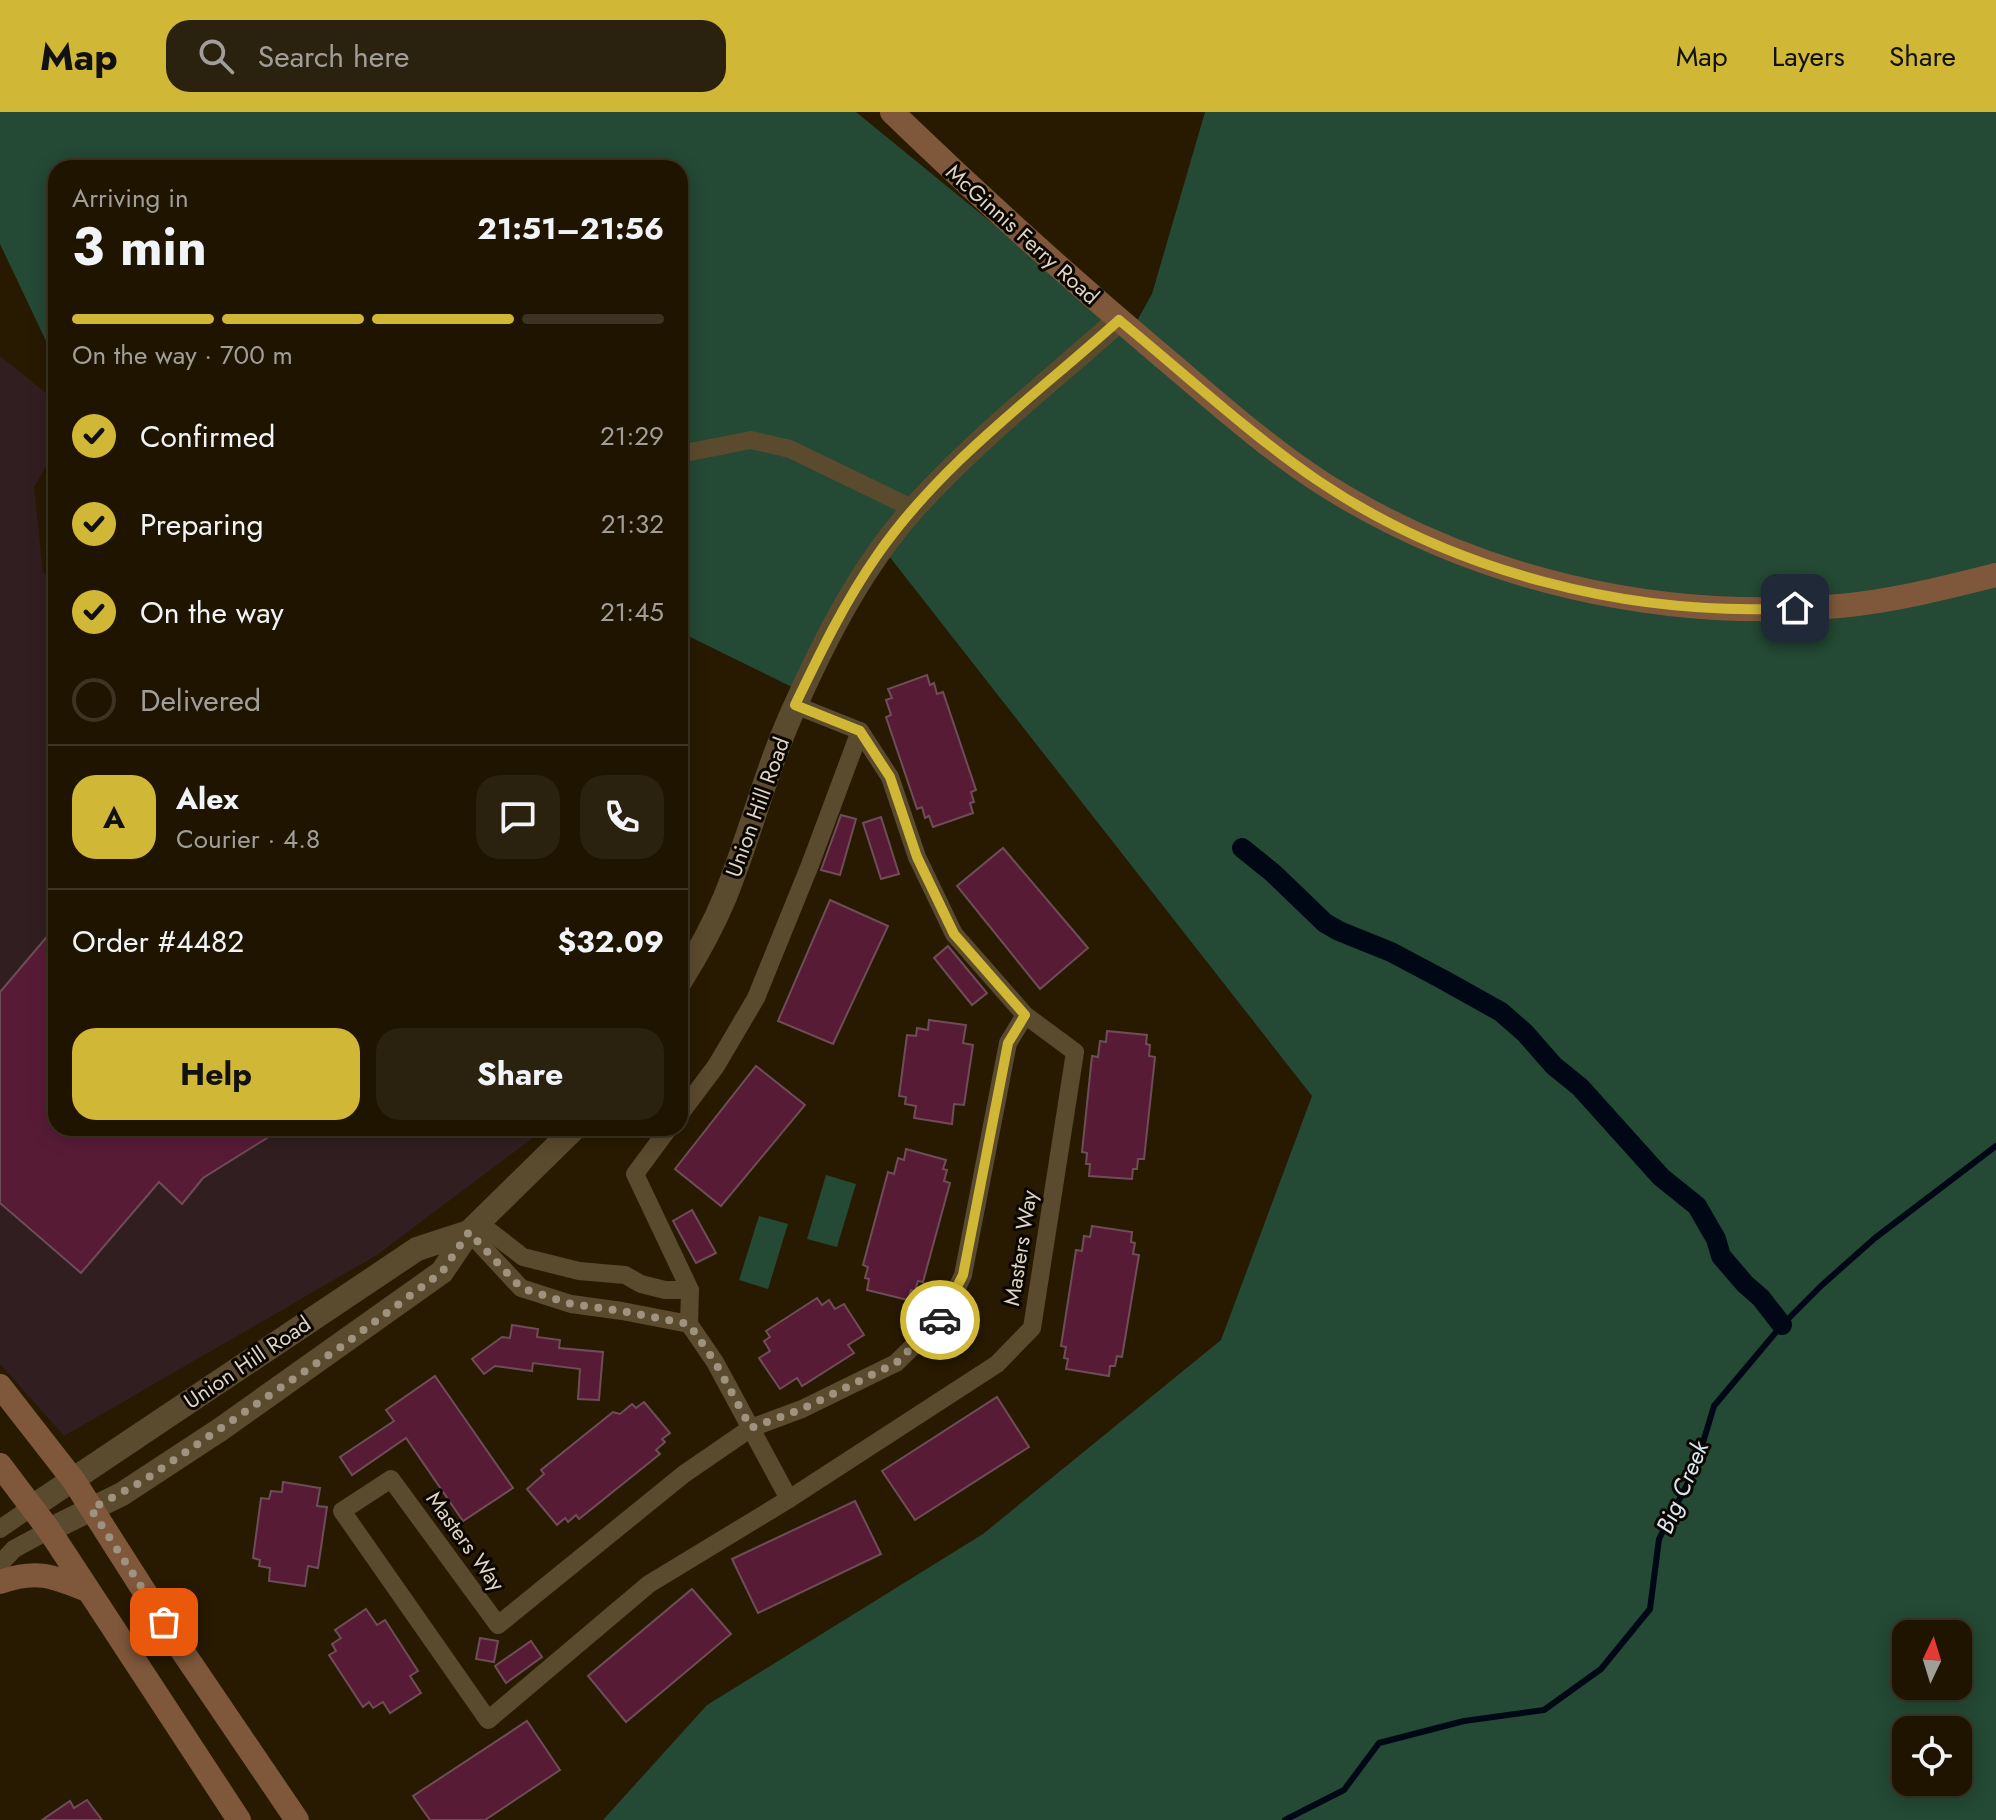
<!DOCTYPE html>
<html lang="en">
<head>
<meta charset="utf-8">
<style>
  body { margin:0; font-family:Jost,sans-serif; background:#2b210f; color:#f1f3f6; height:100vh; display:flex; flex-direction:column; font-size:30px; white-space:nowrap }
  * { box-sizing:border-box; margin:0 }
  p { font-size:26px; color:#a19e99 }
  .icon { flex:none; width:44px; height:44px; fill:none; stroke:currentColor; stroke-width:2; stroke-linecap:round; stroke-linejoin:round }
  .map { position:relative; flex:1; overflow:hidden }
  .side { position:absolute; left:48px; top:48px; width:640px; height:976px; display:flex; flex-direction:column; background:#1e1400; border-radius:24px; box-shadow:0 4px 20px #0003,0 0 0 2px #3c3322 }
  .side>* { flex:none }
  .needle { width:52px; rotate:4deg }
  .tools { position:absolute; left:1892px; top:1508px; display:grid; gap:16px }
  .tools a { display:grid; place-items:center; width:80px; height:80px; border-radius:16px; background:#1e1400; box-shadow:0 4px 20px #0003,0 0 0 2px #3c3322; font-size:40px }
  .pin { position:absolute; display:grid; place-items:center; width:68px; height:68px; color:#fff; margin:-34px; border-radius:16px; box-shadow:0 4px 12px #0006 }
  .courier { position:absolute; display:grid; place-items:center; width:80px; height:80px; margin:-40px; border:6px solid #d1b736; border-radius:50%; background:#fff; color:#222; box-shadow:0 2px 10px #0007 }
  .head em { font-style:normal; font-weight:700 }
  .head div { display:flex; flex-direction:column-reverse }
  .head { display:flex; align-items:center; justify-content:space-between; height:136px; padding:0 24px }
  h1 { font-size:52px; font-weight:700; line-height:60px }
  .bar { display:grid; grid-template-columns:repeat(4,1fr); gap:12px 8px; align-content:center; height:96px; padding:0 24px }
  .bar i { height:10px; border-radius:6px; background:#3c3322 }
  .bar .selected { background:#d1b736 }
  .bar p { grid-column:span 4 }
  .line { display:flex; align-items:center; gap:20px; padding:0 24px; border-top:2px solid #3c3322 }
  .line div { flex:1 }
  .round { display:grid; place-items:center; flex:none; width:84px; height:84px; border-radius:24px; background:#2b210f }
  ol { padding:0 24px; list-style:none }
  li { display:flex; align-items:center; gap:24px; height:88px }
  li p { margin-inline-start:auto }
  li .icon { padding:8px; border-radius:50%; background:#d1b736; color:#111; stroke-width:4 }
  li:last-child { color:#a19e99 }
  li i { width:44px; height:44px; border:4px solid #3c3322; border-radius:50% }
  .button { display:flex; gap:16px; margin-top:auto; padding:16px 24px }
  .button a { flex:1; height:92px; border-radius:24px; background:#d1b736; color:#111; font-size:32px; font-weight:700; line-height:92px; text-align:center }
  .button a+a { background:#2b210f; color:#f1f3f6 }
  header { display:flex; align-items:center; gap:48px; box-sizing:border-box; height:112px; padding:0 40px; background:#d1b736; color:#111 }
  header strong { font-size:38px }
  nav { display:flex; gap:44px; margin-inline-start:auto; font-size:28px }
  .search { width:560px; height:72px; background:#2b210f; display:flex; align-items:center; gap:20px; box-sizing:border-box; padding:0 28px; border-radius:24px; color:#a19e99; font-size:30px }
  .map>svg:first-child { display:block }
</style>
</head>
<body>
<header>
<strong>Map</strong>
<div class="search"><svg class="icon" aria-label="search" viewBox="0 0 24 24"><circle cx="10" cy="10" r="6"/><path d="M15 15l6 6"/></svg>Search here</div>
<nav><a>Map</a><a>Layers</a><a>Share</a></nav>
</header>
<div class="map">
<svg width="1996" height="1708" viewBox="0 0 1996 1708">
  <rect width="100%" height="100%" fill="#281a00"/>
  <polygon fill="#311e21" points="0,244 56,289 56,337 34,375 43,460 56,469 56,1016 546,1016 377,1143 64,1324 0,1252"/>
  <g fill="#244934" fill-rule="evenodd">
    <path d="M0,0H856L1129,223L1152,182L1205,0H1996V1708H603L707,1593L983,1422L1221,1228L1312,984L885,439L806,582L680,520V56H56V250L0,132ZM1906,1522H1958V1574H1906ZM1906,1618H1958V1670H1906Z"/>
    <polygon points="826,1063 856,1072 837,1135 807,1127"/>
    <polygon points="759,1104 788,1112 768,1177 739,1168"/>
  </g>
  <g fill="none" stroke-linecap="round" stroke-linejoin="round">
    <polyline stroke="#000815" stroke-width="6" points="1285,1708 1344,1678 1379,1631 1464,1609 1544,1598 1601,1557 1650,1497 1659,1427 1695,1357 1714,1294 1782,1213 1822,1173 1875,1126 1996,1034"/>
    <polyline stroke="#000815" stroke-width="20" points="1242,736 1273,761 1325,811 1339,819 1391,840 1442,867 1501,900 1525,921 1554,954 1580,975 1661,1065 1697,1094 1716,1127 1721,1144 1745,1172 1761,1186 1782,1213"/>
  </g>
  <g fill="#581b36" stroke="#6e4d58" stroke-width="2">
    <polygon points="927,563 930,573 934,571 937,582 943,580 976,678 971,680 974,690 970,691 973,701 933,715 929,704 925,706 922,695 917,697 886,605 891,603 886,588 892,586 888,577"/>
    <polygon points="841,703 856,707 840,763 821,758"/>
    <polygon points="881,705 899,762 881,767 863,711"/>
    <polygon points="1003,736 1088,836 1040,877 957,774"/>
    <polygon points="830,788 888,814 833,932 778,909"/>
    <polygon points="56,814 56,1016 283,1016 203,1066 182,1092 159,1070 81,1161 0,1091 0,880"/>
    <polygon points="948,834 987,881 972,893 934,846"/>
    <polygon points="929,908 966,913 963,931 973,933 964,993 954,992 952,1012 914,1006 916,994 905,992 906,985 899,984 907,923 916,924 917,916 928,918"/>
    <polygon points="1107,919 1147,923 1146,932 1150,933 1149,944 1155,945 1144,1047 1138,1047 1137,1057 1133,1057 1132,1067 1089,1064 1090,1052 1086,1052 1087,1041 1082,1040 1092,944 1098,945 1100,929 1106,930"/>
    <polygon points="756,954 805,993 721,1094 675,1057"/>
    <polygon points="906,1037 946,1048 943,1057 947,1058 944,1069 950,1071 923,1170 918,1169 915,1179 911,1178 908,1188 867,1178 869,1167 865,1166 868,1155 863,1153 888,1060 894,1062 898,1046 904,1048"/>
    <polygon points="692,1098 716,1141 696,1151 673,1109"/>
    <polygon points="1092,1114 1132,1120 1131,1130 1135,1131 1133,1142 1139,1143 1122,1245 1117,1244 1115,1254 1110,1254 1109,1264 1066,1257 1068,1247 1064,1246 1066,1235 1061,1234 1076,1138 1082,1139 1084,1124 1090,1125"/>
    <polygon points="817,1186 822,1193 829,1188 835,1197 844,1192 864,1223 848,1233 854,1241 802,1274 797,1266 780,1277 759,1246 770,1239 764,1229 770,1225 766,1219"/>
    <polygon points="512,1213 538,1217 537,1225 560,1228 559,1236 603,1240 599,1288 578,1287 580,1257 533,1251 532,1259 495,1254 484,1262 472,1247 502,1225 510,1226"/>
    <polygon points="435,1264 513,1376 463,1409 406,1326 352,1363 340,1345 394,1309 386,1298"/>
    <polygon points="997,1285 1029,1335 915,1408 882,1359"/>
    <polygon points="644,1290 670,1321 662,1327 665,1330 656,1338 660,1342 579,1407 576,1403 568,1410 565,1406 557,1413 527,1377 544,1362 541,1358 613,1300 620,1302 632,1292 636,1296"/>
    <polygon points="283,1370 320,1376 317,1394 327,1395 318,1456 308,1454 305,1474 269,1469 270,1456 259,1454 260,1448 253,1446 261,1386 269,1387 271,1379 282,1380"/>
    <polygon points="855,1389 881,1442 758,1501 732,1447"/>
    <polygon points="692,1477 731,1522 626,1610 588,1564"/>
    <polygon points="366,1497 377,1513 385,1508 418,1559 410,1564 421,1581 390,1601 383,1590 373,1596 369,1590 363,1595 329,1543 336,1539 332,1532 341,1526 335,1518"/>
    <polygon points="480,1526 498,1529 494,1550 476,1547"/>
    <polygon points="531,1529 542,1545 506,1571 495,1554"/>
    <polygon points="527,1609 560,1658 485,1708 430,1708 413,1684"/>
    <polygon points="87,1688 102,1708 42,1708 70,1689 74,1696"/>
  </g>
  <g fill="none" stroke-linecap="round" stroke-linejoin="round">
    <g stroke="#5a4a2e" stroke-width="18">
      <polyline points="680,342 751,328 790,337 914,397"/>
      <polyline points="795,593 860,619 890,665 917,745 954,822 1025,903 1075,940 1032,1216 997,1252 789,1387 649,1472 488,1608 342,1399 391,1367 498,1513 684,1362 751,1316 802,1297 896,1251 944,1204 963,1163 1008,931 1025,903"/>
      <polyline points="680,1002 716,954 756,886 810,753 860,619"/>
      <polyline points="669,1016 635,1062 690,1178 689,1212 715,1250 789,1387"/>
      <polyline points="479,1111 523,1145 579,1159 625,1163 641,1172 665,1178 690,1178"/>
      <polyline points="469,1120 521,1176 571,1192 622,1199 689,1212"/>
      <polyline points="0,1417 32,1395"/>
      <polyline points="0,1452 14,1437 49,1418"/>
    </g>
    <g stroke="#5a4a2e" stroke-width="24">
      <path d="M680,870C697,843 713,814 725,785C751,721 767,654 796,592C827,523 863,453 914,396C977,326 1050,270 1119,208"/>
      <polyline points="32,1395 417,1137 469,1120"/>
      <polyline points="49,1418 122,1382 221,1317 442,1160 469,1120 575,1016"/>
    </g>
    <g stroke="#7f583b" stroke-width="24">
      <path d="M892,0C978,83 1066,163 1157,240C1211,285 1263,333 1322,371C1475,468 1659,510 1840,494C1893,489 1944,476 1996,463"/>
      <polyline points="0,1274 74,1369 181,1537 297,1708"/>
      <polyline points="0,1353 49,1418 239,1708"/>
      <path d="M0,1470C36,1457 53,1464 87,1478"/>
    </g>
  </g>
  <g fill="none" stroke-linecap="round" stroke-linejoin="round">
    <polyline stroke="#9e937f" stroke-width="8" stroke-dasharray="0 14.4" points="164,1510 91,1397 143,1369 342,1234 442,1160 469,1120 521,1176 571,1192 622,1199 689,1212 715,1250 751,1316 802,1297 896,1251 940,1208"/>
    <path stroke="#d1b736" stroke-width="10" d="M940,1208L963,1163L1008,931L1025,903L954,822L917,745L890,665L860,619L795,593C820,541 845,489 878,442C942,350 1036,283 1119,208C1185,262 1247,320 1317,368C1454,461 1631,505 1795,496"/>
  </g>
  <g text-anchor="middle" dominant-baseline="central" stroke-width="6" stroke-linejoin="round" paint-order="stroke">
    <g font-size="22" fill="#ddd4c4" stroke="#0c0601">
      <text transform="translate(1023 122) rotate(42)">McGinnis Ferry Road</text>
      <text transform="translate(757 695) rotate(-70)">Union Hill Road</text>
      <text transform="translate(1020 1136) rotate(-81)">Masters Way</text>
      <text transform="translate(247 1250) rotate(-34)">Union Hill Road</text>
      <text transform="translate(466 1429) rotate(54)">Masters Way</text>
    </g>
    <g font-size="24" font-style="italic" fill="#d6e6f3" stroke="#0c0601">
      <text transform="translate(1682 1375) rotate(-67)">Big Creek</text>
    </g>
  </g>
</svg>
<div class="tools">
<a><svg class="needle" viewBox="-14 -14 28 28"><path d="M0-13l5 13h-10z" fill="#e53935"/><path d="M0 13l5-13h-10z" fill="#a19e99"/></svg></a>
<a><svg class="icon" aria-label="locate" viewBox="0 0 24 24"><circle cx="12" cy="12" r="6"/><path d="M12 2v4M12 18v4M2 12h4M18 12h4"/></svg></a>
</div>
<div class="pin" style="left:164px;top:1510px;background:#ea580c"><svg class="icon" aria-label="bag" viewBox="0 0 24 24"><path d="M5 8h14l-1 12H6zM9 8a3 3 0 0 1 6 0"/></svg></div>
<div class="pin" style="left:1795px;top:496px;background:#1f2937"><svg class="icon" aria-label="home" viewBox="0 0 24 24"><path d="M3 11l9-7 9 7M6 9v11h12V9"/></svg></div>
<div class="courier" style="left:940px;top:1208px"><svg class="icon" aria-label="car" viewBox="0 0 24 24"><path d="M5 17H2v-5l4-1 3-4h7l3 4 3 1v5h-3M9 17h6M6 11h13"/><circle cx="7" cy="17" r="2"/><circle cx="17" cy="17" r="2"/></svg></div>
<section class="side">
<div class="head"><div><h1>3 min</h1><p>Arriving in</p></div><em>21:51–21:56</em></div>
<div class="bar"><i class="selected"></i><i class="selected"></i><i class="selected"></i><i></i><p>On the way · 700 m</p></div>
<ol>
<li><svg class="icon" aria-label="check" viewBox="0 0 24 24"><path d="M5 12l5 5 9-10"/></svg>Confirmed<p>21:29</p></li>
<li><svg class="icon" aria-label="check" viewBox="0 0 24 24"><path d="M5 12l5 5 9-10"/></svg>Preparing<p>21:32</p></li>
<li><svg class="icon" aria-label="check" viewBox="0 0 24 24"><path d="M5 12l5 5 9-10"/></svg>On the way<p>21:45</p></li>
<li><i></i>Delivered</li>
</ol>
<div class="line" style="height:144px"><b class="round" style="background:#d1b736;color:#111">A</b><div><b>Alex</b><p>Courier · 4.8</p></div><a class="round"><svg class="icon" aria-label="chat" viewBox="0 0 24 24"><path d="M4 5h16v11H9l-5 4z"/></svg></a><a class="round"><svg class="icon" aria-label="phone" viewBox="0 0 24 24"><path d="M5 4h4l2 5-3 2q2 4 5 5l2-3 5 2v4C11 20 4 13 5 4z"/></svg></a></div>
<div class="line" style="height:104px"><div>Order #4482</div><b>$32.09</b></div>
<div class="button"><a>Help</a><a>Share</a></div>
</section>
</div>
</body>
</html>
